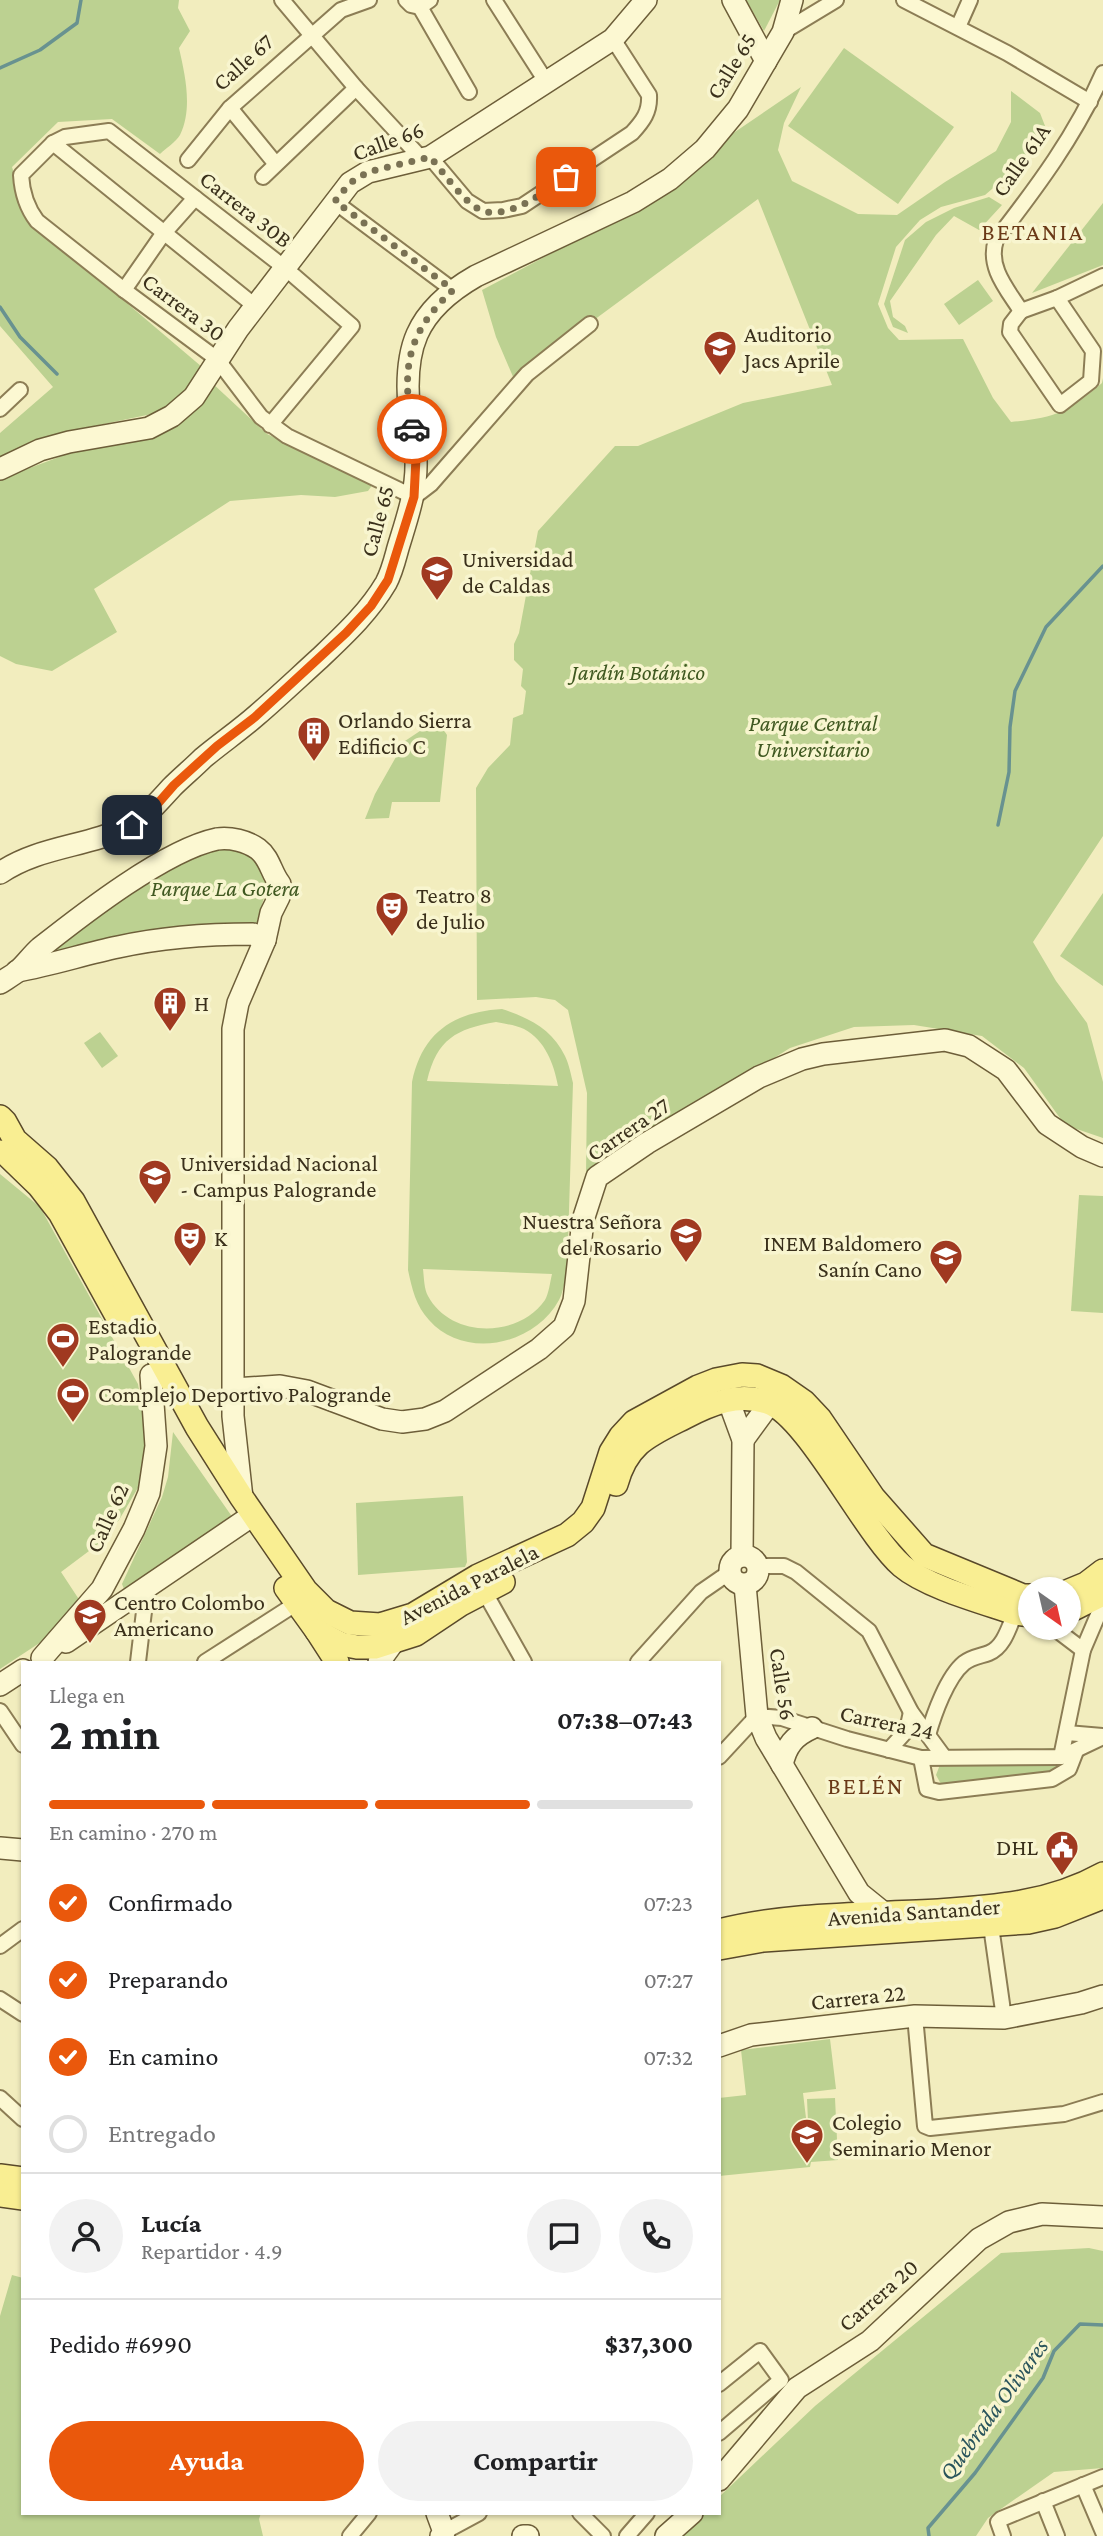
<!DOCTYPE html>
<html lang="es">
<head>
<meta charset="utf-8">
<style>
  body { margin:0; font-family:"Crimson Pro",serif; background:#f2f2f2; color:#202124; height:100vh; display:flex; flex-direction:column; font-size:26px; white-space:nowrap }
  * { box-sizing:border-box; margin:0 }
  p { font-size:23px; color:#757577 }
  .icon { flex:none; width:38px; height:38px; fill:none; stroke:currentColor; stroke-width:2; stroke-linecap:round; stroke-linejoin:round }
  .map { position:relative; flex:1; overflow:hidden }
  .side { position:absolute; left:21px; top:1661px; width:700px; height:854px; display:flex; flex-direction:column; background:#fff; border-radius:0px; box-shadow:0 2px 5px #0004 }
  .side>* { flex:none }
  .needle { width:46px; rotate:146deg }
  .tools { position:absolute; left:1018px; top:1577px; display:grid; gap:14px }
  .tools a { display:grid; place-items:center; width:63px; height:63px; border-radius:50%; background:#fff; box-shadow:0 2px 5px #0004; font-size:35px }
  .pin { position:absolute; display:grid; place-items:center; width:60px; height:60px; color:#fff; margin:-30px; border-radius:14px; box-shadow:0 4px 10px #0006 }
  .courier { position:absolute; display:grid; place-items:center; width:70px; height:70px; margin:-35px; border:5px solid #ea580c; border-radius:50%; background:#fff; color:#222; box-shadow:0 2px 9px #0007 }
  .overview em { font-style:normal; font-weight:700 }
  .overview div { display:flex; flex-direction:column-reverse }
  .overview { display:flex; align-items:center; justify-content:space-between; height:119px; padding:0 28px }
  h1 { font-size:46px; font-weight:700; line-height:52px }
  .bar { display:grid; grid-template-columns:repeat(4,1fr); gap:10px 7px; align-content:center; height:84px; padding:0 28px }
  .bar i { height:9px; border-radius:5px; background:#e0e0e0 }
  .bar .on { background:#ea580c }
  .bar p { grid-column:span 4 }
  .line { display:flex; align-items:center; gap:18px; padding:0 28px; border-top:2px solid #e0e0e0 }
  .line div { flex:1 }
  .round { display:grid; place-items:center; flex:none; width:74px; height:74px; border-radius:37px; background:#f2f2f2 }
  ol { padding:0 28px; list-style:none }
  li { display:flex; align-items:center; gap:21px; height:77px }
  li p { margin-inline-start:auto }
  li .icon { padding:7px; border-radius:50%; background:#ea580c; color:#fff; stroke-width:4 }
  li:last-child { color:#757577 }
  li i { width:38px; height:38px; border:4px solid #e0e0e0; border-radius:50% }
  .button { display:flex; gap:14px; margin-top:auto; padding:14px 28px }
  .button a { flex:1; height:80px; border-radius:42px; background:#ea580c; color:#fff; font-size:28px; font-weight:700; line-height:80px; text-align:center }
  .button a+a { background:#f2f2f2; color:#202124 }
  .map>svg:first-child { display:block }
</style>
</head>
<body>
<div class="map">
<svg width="1103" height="2536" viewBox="0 0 1103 2536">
  <rect width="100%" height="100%" fill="#f2edbe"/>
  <g fill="#bcd191" fill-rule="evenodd">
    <path d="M0,0H179L178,8L190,31L179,48C185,75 193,108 180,135C176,142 166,148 160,154L112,119L58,122L12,167L29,220L202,367L171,410L70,431L0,458V433L53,387L0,326Z"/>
    <polygon points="746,0 780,0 764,31"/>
    <polygon points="844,48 954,127 898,204 788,126"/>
    <path d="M801,87L784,123L778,150L792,181L858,214L897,215L945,182L996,151L1011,122V91L1040,113L1047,131L1026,160L985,195L941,207L920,220L896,247L878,304L888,328L899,340L963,339L993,398L1011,422C1055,418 1068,412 1102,383L1103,378V836L1033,942L1056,981L1087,1023L1103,1082V1138L1065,1125L1024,1068L982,1036L914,1025L854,1027L790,1048L586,1175L587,1093L568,1010L555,1000L536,997L477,1000L476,788L488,768L510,745L513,718L523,714L526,691L521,686L523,669L514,660V644L519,633L538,531L615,446H638L743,403L832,385L758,199L514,379L496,337L482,290L639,207L729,136Z"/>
    <polygon points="989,197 1002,205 979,230 954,216 936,235 890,301 893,317 905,326 908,333 893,327 884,304 905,240 926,222 954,208"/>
    <polygon points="1103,203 1103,265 1032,293"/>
    <polygon points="978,280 993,301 959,325 944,304"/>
    <polygon points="211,382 267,434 373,484 368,491 335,497 301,495 230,501 94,589 117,632 52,671 16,664 0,656 0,479 70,453 157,436 177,422"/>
    <polygon points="429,725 441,726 447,735 440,802 392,802 389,818 365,819 375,794 405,741"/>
    <path d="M229,846C277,865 269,882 256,925L46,957C95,915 165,859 229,846Z"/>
    <polygon points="1103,893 1103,986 1060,956"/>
    <path d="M502,1009C529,1018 552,1029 565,1056C569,1064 571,1075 573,1083L567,1274C564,1283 563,1293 559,1300C534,1346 464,1360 429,1320C416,1306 412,1289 408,1270L412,1082C422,1033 453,1012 502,1009ZM496,1022C505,1024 516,1025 524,1029C545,1040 554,1064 558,1086L427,1081C437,1039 456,1029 496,1022ZM423,1269L552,1274C550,1282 549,1293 545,1300C519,1338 451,1339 428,1296C424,1289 424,1277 423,1269Z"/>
    <polygon points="100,1032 118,1056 102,1068 84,1043"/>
    <polygon points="0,1174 40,1207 138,1384 149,1446 139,1486 119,1520 97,1545 61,1572 80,1601 41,1642 0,1669"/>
    <polygon points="1079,1195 1103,1196 1103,1313 1071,1311"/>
    <polygon points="173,1432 233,1518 124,1589 122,1584 162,1497 168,1477"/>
    <polygon points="463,1496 467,1562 465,1567 358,1575 356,1503"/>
    <polygon points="1050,1748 1057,1748 1065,1764 1053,1773 942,1786 936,1775 941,1762"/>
    <polygon points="830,2039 836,2089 803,2093 809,2143 807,2099 835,2098 838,2160 811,2162 810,2167 719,2176 719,2098 746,2095 741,2050"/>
    <polygon points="1089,2248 1103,2251 1103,2468 1054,2472 988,2518 976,2536 678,2536 702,2513 719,2513 719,2497 815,2406 1001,2253"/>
    <polygon points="12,2275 23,2278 23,2513 261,2513 259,2519 263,2536 0,2536 0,2316"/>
  </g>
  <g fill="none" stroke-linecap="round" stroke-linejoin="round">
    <g stroke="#689290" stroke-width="3.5">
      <polyline points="0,68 40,50 77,23 81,0"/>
      <polyline points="0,307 20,337 57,374"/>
      <polyline points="998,825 1009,772 1010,727 1015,691 1046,627 1103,566"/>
      <polyline points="929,2536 928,2528 975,2473 1043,2378 1054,2351 1080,2324 1103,2325"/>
    </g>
    <defs>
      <g id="street">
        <polyline points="282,0 356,88 421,158"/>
        <polyline points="406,0 411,5 420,7 430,0"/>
        <polyline points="494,0 547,83"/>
        <polyline points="904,0 1007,53 1090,102"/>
        <polyline points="420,7 469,92"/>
        <polyline points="958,27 970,0"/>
        <polyline points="783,32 836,0"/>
        <polyline points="230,108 275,163"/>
        <polyline points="53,143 255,306"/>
        <path d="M430,157L467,201L483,211L503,210L522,206L632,133C643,121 650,112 649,95L613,39"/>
        <polyline points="188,160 230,108 341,10 369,0"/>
        <polyline points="263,177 356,88"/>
        <polyline points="335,202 453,290"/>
        <polyline points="124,290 163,234 195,198"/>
        <path d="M1021,311C1007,289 987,267 996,240C1037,187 1076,135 1103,73"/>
        <polyline points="1021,311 1011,324 1010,332 1060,405 1091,381 1093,351 1057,298"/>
        <polyline points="1021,311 1057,298 1103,276"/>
        <polyline points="0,409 20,390"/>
        <path d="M270,425L352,326L285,268L109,131L65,137L53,143L21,175C22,192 27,208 37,221L124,290L217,359L261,417L287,436L414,497L431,484L527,374L590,324"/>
        <polyline points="758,1566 784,1566 796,1572 869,1631 911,1712 944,1757"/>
        <polyline points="484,1591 524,1662"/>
        <polyline points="1054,1628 1083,1650"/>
        <polyline points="138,1662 147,1586"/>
        <polyline points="205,1662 297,1603"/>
        <polyline points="638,1662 701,1592 730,1572"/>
        <polyline points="0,1711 23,1745"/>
        <polyline points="1067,1733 1103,1736"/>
        <path d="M928,1735C934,1714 947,1677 964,1663C971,1657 981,1656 989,1653C1004,1647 1009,1627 1015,1613"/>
        <polyline points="889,1750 907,1730 911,1712"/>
        <polyline points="719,1757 757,1716 782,1718 847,1739 921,1758 1061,1757 1103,1737"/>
        <polyline points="1061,1757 1083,1650 1103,1603"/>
        <polyline points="921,1758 927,1789 939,1792 1052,1779 1069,1769 1076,1751"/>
        <polyline points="990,1919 1004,2018"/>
        <polyline points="0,1946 23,1929"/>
        <polyline points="0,1999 23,2014"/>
        <polyline points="915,2016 925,2126 930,2128 1064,2114 1103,2102"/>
        <polyline points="0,2098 23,2119"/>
        <polyline points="719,2384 760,2351 781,2380 719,2433"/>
        <polyline points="1083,2485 1103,2532"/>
        <polyline points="1043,2501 1057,2536"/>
        <polyline points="580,2513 603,2536"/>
        <polyline points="444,2532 479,2513"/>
        <polyline points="350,2536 369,2513"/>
        <polyline points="627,2536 647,2513"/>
        <polyline points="1003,2536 998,2522 1001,2519 1103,2477"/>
      </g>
      <g id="secondary">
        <polyline points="733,0 766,61"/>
        <polyline points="0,469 40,450 69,442 149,428 172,416 194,397 238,329 350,183 368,172 430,157 613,39 646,0"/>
        <path d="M0,873C39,846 88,847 129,826C146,817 159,801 172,787C182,777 193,768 203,758C221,743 240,730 257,715C278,697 299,677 320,658C344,635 369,612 386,583C392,572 395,559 398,548C407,518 417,491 416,460C416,446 412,432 410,418C402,349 415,311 476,276L633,202L670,179L705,149L738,109L766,61L783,32L792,0"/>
        <path d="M17,971C52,965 84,954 118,947C163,937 207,934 253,934L265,940"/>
        <path d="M0,983C6,979 13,975 18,971C26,964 32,955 40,948C83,914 165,850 217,839C230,837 247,841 258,849C270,858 271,873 280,884L279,897L271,913L265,940L238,1003L233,1029V1416L242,1498"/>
        <polyline points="234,1389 280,1386 307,1391 382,1419 402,1422 425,1419 445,1411 539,1349 564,1327 574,1301 583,1220 597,1177 647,1143 759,1077 802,1059 823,1054 945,1040 969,1046 1006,1070 1047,1124 1082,1147 1103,1156"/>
        <polyline points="728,1399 743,1440 742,1556"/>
        <polyline points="743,1440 770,1403"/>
        <circle cx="744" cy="1570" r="14"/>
        <polyline points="745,1585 757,1716 766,1738 859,1893 885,1914"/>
        <polyline points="66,1642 253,1515"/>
        <polyline points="42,1658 102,1589 134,1529 149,1493 156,1446 151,1375"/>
        <polyline points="379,1662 400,1633"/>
        <polyline points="0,1685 23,1670"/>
        <path d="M782,1765C786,1746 794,1736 812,1728"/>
        <polyline points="0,1848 23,1850"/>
        <polyline points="719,2046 751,2035 915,2016 1004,2018 1081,2003 1103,1996"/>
        <polyline points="719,2480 797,2388 870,2341 979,2239 1009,2222 1042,2214 1103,2217"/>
        <polyline points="437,2513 444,2532 441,2536"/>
        <polyline points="523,2536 528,2536"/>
        <polyline points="666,2536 692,2513"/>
      </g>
      <g id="primary">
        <polyline points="0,1117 5,1122 15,1140 47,1168 73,1201 197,1427 242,1498 306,1591 326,1611 350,1623 380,1625 413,1615 478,1576 567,1535 583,1522 593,1508 611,1452 621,1436 634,1422 698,1387 716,1380 742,1375 757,1376 781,1386 804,1402 820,1419 873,1497 924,1555 1023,1596 1031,1596"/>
        <polyline points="0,1152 6,1154 39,1186 60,1213 118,1318"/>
        <path d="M616,1484C627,1443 649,1435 685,1417C712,1403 737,1393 767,1402C807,1414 864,1533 902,1566C927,1587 983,1602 1015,1613L1031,1615"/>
        <polyline points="286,1588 317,1631 341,1644 357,1647 375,1647 416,1634 461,1604 503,1582"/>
        <polyline points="1069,1591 1086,1584 1103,1571"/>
        <polyline points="1069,1611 1103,1594"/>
        <polyline points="317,1631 337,1662"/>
        <path d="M719,1931C790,1913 865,1915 938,1911C996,1907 1051,1903 1103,1874"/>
        <polyline points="719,1948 763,1940 1028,1922 1055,1916 1103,1897"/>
        <polyline points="0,2176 23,2179"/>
        <polyline points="0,2195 23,2198"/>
      </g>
    </defs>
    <use href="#street" stroke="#8c7d55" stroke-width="18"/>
    <use href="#secondary" stroke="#6d5e39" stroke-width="24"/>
    <use href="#primary" stroke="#59492a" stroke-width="26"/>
    <use href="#street" stroke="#fcf8d2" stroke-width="14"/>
    <use href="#secondary" stroke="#fcf8d2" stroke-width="21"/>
    <use href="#primary" stroke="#f9ee92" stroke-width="23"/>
  </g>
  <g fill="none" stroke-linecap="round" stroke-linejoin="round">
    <path stroke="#7a7254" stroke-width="7" stroke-dasharray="0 12.6" d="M412,429C402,368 406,334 453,290L335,201L350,183L368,172L430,157C443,171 465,205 483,211C511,219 545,191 566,177"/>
    <polyline stroke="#ea580c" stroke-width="9" points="132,825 153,809 174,785 217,746 255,717 346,633 371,606 388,580 414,497 416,458 412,429"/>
  </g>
  <defs>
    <symbol id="university-pin" viewBox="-11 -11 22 30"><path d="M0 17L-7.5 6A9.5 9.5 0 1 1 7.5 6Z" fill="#a03920" stroke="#f8f5cf"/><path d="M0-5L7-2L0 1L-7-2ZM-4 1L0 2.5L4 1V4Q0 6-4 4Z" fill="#fff"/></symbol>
    <symbol id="building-pin" viewBox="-11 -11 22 30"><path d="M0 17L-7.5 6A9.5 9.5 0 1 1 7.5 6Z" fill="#a03920" stroke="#f8f5cf"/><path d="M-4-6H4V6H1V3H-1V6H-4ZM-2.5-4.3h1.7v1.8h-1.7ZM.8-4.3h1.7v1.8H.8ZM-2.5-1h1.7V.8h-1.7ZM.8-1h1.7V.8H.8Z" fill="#fff"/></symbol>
    <symbol id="theatre-pin" viewBox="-11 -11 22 30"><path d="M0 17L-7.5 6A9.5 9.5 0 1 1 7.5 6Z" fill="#a03920" stroke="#f8f5cf"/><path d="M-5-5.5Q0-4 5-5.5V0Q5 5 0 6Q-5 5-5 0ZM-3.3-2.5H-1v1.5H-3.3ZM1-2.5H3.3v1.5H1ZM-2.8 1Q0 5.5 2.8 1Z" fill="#fff"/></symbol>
    <symbol id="school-pin" viewBox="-11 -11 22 30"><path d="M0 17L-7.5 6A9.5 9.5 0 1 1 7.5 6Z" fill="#a03920" stroke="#f8f5cf"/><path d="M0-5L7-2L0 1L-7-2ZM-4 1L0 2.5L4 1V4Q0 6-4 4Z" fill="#fff"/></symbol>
    <symbol id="stadium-pin" viewBox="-11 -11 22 30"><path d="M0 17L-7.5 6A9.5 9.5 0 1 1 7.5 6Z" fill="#a03920" stroke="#f8f5cf"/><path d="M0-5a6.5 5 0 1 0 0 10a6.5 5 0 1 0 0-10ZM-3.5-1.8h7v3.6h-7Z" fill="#fff"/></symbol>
    <symbol id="civic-pin" viewBox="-11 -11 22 30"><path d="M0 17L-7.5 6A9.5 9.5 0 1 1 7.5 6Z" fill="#a03920" stroke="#f8f5cf"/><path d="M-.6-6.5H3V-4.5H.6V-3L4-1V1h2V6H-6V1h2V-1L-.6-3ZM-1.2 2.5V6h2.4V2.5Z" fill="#fff"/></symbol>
  </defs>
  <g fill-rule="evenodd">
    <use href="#university-pin" x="701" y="328" width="38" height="52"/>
    <use href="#university-pin" x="418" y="553" width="38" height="52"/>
    <use href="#building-pin" x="295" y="714" width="38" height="52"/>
    <use href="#theatre-pin" x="373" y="889" width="38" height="52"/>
    <use href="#building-pin" x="151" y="984" width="38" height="52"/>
    <use href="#university-pin" x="136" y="1157" width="38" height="52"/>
    <use href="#school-pin" x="667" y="1215" width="38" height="52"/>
    <use href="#theatre-pin" x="171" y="1219" width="38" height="52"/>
    <use href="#school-pin" x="927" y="1237" width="38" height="52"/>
    <use href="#stadium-pin" x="44" y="1320" width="38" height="52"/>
    <use href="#stadium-pin" x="54" y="1375" width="38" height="52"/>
    <use href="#university-pin" x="71" y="1596" width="38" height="52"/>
    <use href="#civic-pin" x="1043" y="1828" width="38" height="52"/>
    <use href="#school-pin" x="788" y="2116" width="38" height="52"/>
  </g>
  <g text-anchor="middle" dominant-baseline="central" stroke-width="7" stroke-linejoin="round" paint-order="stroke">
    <g font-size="23" fill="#3a301b" stroke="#f8f5cf">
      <text transform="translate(243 62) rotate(-42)">Calle 67</text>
      <text transform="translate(731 66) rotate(-58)">Calle 65</text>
      <text transform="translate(388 141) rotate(-20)">Calle 66</text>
      <text transform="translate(1021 160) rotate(-55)">Calle 61A</text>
      <text transform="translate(246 209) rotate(38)">Carrera 30B</text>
      <text transform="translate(184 307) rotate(37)">Carrera 30</text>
      <text transform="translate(377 521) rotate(-75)">Calle 65</text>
      <text transform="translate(628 1129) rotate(-34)">Carrera 27</text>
      <text transform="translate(107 1518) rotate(-66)">Calle 62</text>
      <text transform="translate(469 1584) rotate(-27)">Avenida Paralela</text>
      <text transform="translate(783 1684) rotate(81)">Calle 56</text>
      <text transform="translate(887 1722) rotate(12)">Carrera 24</text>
      <text transform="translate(914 1912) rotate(-4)">Avenida Santander</text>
      <text transform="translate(858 1997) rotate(-6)">Carrera 22</text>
      <text transform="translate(878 2295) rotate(-41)">Carrera 20</text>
    </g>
    <g font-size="23" fill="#3a301b" stroke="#f8f5cf" text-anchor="start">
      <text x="744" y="334">Auditorio<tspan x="744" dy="26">Jacs Aprile</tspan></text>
      <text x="462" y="559">Universidad<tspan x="462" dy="26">de Caldas</tspan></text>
      <text x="338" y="720">Orlando Sierra<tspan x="338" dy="26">Edificio C</tspan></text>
      <text x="416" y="895">Teatro 8<tspan x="416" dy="26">de Julio</tspan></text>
      <text x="194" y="1003">H</text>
      <text x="180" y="1163">Universidad Nacional<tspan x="180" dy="26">- Campus Palogrande</tspan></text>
      <text x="662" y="1221" text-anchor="end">Nuestra Señora<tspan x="662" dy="26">del Rosario</tspan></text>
      <text x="214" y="1238">K</text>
      <text x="922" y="1243" text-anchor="end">INEM Baldomero<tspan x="922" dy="26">Sanín Cano</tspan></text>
      <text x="88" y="1326">Estadio<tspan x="88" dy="26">Palogrande</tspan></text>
      <text x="98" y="1394">Complejo Deportivo Palogrande</text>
      <text x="114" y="1602">Centro Colombo<tspan x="114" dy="26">Americano</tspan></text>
      <text x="1038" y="1847" text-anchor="end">DHL</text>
      <text x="832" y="2122">Colegio<tspan x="832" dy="26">Seminario Menor</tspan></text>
    </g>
    <g font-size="23" font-style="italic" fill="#3f5820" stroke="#f8f5cf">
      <text x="638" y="672">Jardín Botánico</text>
      <text x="813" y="723">Parque Central<tspan x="813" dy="26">Universitario</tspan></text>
      <text x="225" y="888">Parque La Gotera</text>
    </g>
    <g font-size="24" letter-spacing="2" fill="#6a3917" stroke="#f8f5cf">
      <text x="1033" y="231">BETANIA</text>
      <text x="866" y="1785">BELÉN</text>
    </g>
    <g font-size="24" font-style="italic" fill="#29545b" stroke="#f8f5cf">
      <text transform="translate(993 2409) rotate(-54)">Quebrada Olivares</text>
    </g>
  </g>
</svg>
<div class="tools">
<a><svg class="needle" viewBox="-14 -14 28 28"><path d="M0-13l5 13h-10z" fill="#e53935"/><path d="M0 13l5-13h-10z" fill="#757577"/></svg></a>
</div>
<div class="pin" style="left:566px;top:177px;background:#ea580c"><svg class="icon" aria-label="bag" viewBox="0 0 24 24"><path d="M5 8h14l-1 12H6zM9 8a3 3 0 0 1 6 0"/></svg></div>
<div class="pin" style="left:132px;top:825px;background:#1f2937"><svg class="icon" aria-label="home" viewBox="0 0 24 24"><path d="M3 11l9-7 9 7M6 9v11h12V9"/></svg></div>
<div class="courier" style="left:412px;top:429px"><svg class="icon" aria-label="car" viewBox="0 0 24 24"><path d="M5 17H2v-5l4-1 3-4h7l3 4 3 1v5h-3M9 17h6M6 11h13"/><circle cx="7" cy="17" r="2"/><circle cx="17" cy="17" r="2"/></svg></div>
<section class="side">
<div class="overview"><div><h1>2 min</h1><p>Llega en</p></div><em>07:38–07:43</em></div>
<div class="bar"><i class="on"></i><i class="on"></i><i class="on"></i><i></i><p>En camino · 270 m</p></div>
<ol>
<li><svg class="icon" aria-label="check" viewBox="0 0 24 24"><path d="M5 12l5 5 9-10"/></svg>Confirmado<p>07:23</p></li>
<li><svg class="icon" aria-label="check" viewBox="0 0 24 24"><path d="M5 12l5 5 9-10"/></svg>Preparando<p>07:27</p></li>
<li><svg class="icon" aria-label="check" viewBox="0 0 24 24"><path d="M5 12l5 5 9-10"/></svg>En camino<p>07:32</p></li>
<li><i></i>Entregado</li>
</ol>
<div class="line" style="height:126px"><a class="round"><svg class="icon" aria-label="person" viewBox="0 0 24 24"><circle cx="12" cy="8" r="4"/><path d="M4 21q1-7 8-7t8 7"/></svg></a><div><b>Lucía</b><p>Repartidor · 4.9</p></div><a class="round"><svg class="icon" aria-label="chat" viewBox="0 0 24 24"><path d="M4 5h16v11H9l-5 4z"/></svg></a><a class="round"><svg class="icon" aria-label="phone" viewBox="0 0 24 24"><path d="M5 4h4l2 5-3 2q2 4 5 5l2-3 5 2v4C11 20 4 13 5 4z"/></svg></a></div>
<div class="line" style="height:91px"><div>Pedido #6990</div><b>$37,300</b></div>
<div class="button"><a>Ayuda</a><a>Compartir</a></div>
</section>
</div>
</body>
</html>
